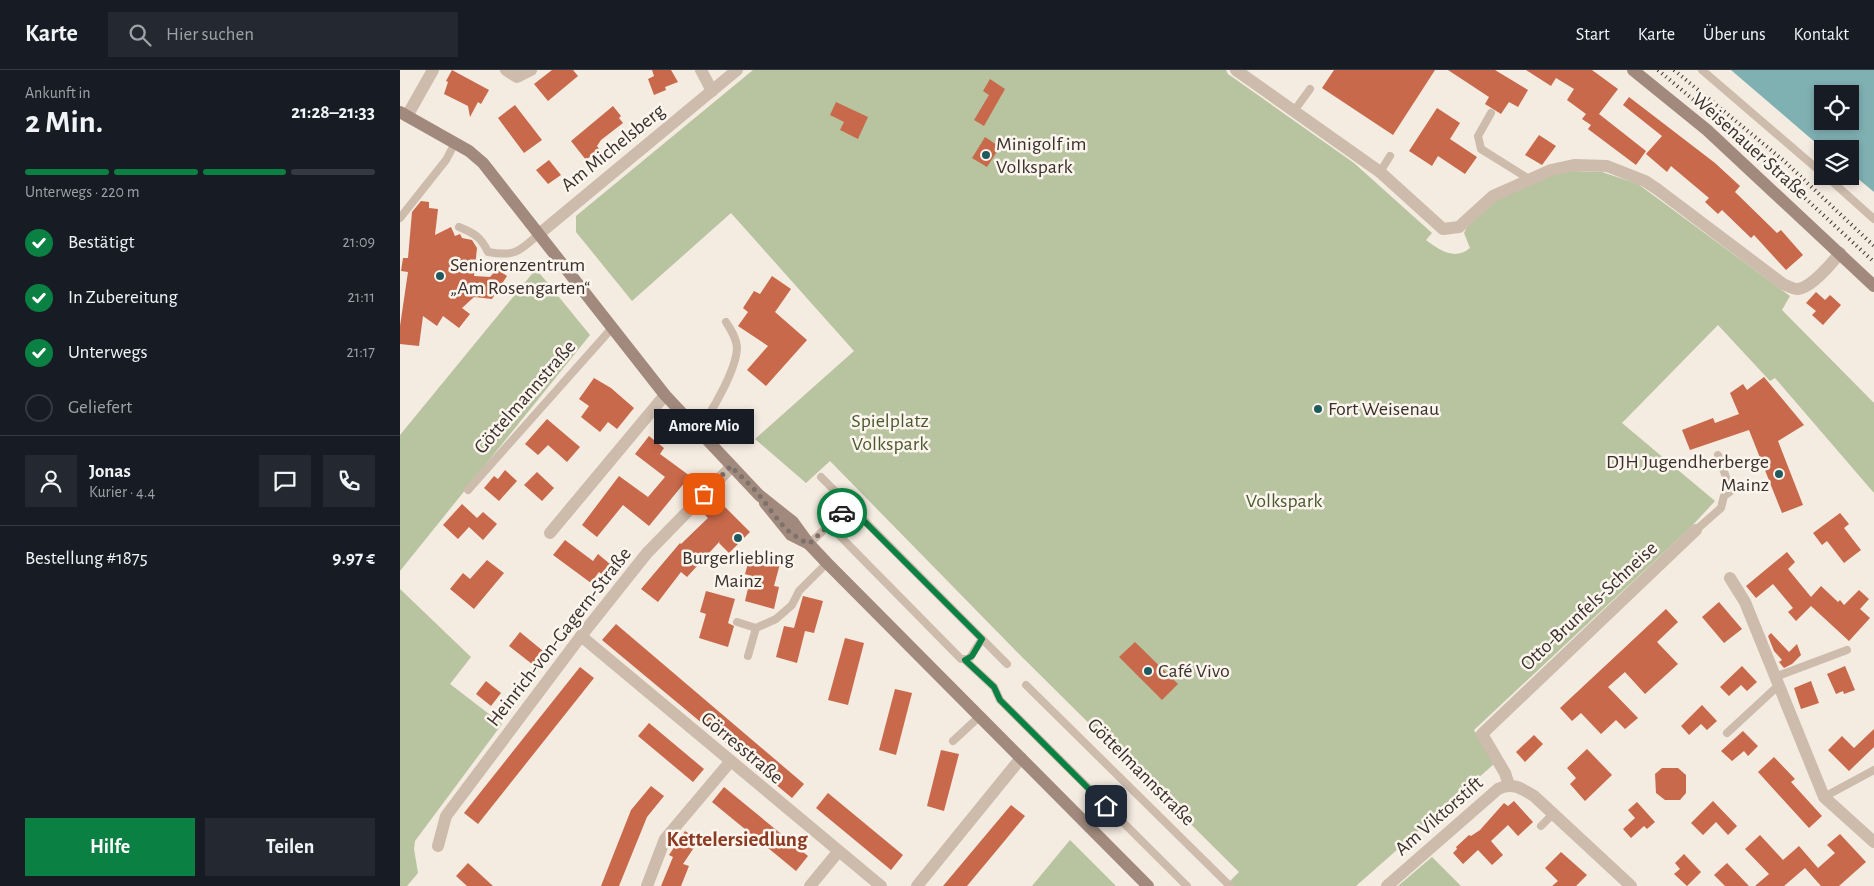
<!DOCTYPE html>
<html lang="de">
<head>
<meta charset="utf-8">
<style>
  body { margin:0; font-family:"Alegreya Sans",sans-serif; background:#242831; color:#f1f3f6; height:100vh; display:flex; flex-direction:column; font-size:19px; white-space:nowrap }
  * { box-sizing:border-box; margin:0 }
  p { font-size:16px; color:#9ea1a6 }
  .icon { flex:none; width:28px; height:28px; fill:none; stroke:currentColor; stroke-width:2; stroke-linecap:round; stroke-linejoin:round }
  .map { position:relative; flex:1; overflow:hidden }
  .panel { display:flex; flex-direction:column; background:#171b24; width:400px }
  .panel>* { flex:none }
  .tools { position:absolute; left:1414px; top:15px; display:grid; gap:10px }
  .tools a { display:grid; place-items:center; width:45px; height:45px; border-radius:0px; background:#171b24; box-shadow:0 2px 8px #0003; font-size:25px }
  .pin { position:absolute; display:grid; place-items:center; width:42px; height:42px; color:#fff; margin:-21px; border-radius:10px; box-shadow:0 2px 8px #0006 }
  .courier { position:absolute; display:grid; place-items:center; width:50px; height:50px; margin:-25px; border:4px solid #0b8043; border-radius:50%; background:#fff; color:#222; box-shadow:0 1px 6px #0007 }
  .bubble { position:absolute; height:35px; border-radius:0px; background:#171b24; box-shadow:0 2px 8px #0003; font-size:16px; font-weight:700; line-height:35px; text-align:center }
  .headline em { font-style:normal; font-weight:700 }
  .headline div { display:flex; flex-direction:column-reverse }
  .headline { display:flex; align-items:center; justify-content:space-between; height:85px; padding:0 25px }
  h1 { font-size:32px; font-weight:700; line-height:38px }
  .bar { display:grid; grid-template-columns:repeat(4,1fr); gap:8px 5px; align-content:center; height:60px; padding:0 25px }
  .bar i { height:6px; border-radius:4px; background:#363941 }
  .bar .current { background:#0b8043 }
  .bar p { grid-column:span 4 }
  .line { display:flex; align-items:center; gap:12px; padding:0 25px; border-top:1px solid #363941 }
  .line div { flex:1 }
  .round { display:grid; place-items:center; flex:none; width:52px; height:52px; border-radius:0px; background:#242831 }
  ol { padding:0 25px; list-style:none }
  li { display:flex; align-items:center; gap:15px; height:55px }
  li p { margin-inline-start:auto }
  li .icon { padding:5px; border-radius:50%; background:#0b8043; color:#fff; stroke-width:4 }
  li:last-child { color:#9ea1a6 }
  li i { width:28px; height:28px; border:2px solid #363941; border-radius:50% }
  .action { display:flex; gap:10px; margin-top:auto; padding:10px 25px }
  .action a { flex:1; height:58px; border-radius:0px; background:#0b8043; color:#fff; font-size:20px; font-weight:700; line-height:58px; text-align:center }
  .action a+a { background:#242831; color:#f1f3f6 }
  header { display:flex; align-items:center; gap:30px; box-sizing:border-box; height:70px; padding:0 25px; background:#171b24; border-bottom:1px solid #363941 }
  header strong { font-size:24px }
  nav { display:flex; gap:28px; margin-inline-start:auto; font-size:18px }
  .search { width:350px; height:45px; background:#242831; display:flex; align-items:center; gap:12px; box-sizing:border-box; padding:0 18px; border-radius:0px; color:#9ea1a6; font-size:19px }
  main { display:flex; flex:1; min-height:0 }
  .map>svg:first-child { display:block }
</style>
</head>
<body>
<header>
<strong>Karte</strong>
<div class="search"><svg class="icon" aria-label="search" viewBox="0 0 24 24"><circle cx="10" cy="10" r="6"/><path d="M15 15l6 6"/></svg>Hier suchen</div>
<nav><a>Start</a><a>Karte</a><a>Über uns</a><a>Kontakt</a></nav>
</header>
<main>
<section class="panel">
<div class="headline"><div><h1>2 Min.</h1><p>Ankunft in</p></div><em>21:28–21:33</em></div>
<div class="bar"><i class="current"></i><i class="current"></i><i class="current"></i><i></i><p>Unterwegs · 220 m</p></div>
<ol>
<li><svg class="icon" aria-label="check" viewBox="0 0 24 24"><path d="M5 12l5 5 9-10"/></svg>Bestätigt<p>21:09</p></li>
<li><svg class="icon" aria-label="check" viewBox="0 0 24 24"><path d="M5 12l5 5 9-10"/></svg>In Zubereitung<p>21:11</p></li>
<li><svg class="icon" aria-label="check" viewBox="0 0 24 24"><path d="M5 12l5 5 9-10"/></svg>Unterwegs<p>21:17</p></li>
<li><i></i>Geliefert</li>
</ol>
<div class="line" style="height:90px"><a class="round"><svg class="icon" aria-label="person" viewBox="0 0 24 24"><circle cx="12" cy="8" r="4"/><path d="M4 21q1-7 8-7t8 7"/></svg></a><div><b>Jonas</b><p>Kurier · 4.4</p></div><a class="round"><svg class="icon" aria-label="chat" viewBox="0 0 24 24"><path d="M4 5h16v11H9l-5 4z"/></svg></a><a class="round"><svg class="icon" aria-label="phone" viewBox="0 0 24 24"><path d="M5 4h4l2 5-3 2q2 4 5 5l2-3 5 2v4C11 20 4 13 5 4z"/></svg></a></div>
<div class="line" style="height:65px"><div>Bestellung #1875</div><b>9.97 €</b></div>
<div class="action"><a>Hilfe</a><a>Teilen</a></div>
</section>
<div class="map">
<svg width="1474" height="816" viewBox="0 0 1474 816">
  <rect width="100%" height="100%" fill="#f4ebe1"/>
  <g fill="#b8c4a0">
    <path d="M353,0H826L828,4L954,93L1032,163L1026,170C1039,180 1055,191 1070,178L1064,163L1067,157L1100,127L1155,104L1173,101L1202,102L1238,114L1390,226L1382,240L1474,333V423L1375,308L1370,311L1318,255L1222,353L1315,431L1292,456L1074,660L1094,694L956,816H834L829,812L839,802L618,583L430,391L406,413L355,369L454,281L331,143L232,231L176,162V146Z"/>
    <polygon points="136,199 190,265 0,501 0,365"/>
    <polygon points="0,519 71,587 50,614 102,654 15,771 14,779 18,803 7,816 0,816"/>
    <polygon points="670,770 716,816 632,816"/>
    <polygon points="1032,787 1061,816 998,816"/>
  </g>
  <path fill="#7fb0b2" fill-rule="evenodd" d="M1331,0H1474V122L1450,102V79H1423ZM1422,24H1450V51H1422Z"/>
  <g fill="#c8694b">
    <polygon points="52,0 89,20 81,34 78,32 70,47 68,36 44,24 48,12 46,11"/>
    <polygon points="152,0 173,0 178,6 148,31 134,14"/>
    <polygon points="252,0 271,0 278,12 265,17 266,20 254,25 248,9 254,6"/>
    <polygon points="934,0 1035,0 993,65 922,18"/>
    <polygon points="1048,0 1095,0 1128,20 1118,37 1109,32 1101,44 1085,34 1089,27"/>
    <polygon points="1126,0 1192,0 1218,19 1199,44 1246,81 1236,95 1188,59 1191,55 1182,49 1186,44 1167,30 1174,19 1156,8 1151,16"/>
    <polygon points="590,9 605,19 584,56 574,50 589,25 583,21"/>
    <polygon points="1229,27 1315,93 1340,116 1335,122 1377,163 1381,160 1403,185 1386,200 1354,165 1351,168 1322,140 1318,144 1305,132 1309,128 1271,96 1267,102 1246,84 1262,66 1223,35"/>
    <polygon points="436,32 468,47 458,69 440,60 444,52 430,45"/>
    <polygon points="115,35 142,70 124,83 98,48"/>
    <polygon points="213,36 221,46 219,48 223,53 201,70 197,76 199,79 186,90 171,71"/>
    <polygon points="1037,38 1060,53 1050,69 1077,87 1065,104 1038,86 1032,96 1009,81"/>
    <polygon points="1139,65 1156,76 1142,95 1125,85"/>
    <polygon points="585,67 600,77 587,97 572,88"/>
    <polygon points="149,90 161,105 148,114 136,100"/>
    <polygon points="21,131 29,132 29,138 38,139 35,165 51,157 55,166 60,164 62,168 72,170 77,178 74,206 90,207 97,199 107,206 92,229 74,227 62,238 70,244 59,258 43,246 37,256 23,246 19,276 0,274 0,256 8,202 1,201 3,188 8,188 12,142"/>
    <polygon points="372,206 391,219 375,242 407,270 366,316 347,300 368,276 338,256 348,242 343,238 354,221 360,224"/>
    <polygon points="1416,222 1425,230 1430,225 1441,235 1423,255 1412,245 1416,241 1406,233"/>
    <polygon points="1364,307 1404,355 1378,371 1403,435 1382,443 1349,360 1290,380 1282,360 1313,348 1315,353 1339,344 1330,323 1343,314 1347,320"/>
    <polygon points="194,308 211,318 234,338 217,359 208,352 200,362 181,347 189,336 179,329"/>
    <polygon points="147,349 180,377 167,392 148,375 138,385 125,374"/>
    <polygon points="249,366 264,378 260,384 290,406 249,456 223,435 197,467 182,455 219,406 248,427 265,407 235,384"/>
    <polygon points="105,400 117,411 99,431 84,418 94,406 98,409"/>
    <polygon points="137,402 154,418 142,431 124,415"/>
    <polygon points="319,431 350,462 329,483 319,473 320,471 287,507 281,502 258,532 241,519 280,473 281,474 308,448 305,445"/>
    <polygon points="62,434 77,448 83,442 97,454 83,470 69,457 58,469 43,455"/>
    <polygon points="1440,443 1449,454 1444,458 1461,480 1444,493 1427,471 1422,475 1413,463"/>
    <polygon points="165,470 193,491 198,484 216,499 208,509 199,502 191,513 153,485"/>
    <polygon points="1387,482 1395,492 1388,499 1411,527 1421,516 1438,532 1440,530 1444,535 1459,520 1469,529 1460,539 1470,548 1449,571 1411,536 1396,551 1388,542 1393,538 1373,514 1356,528 1346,516"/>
    <polygon points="351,483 381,490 374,516 379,517 374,539 345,531 351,506 345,504"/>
    <polygon points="87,490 104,503 74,539 50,519 63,503 70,509"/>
    <polygon points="306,521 335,529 328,553 334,556 328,577 299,568 306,544 300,542"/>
    <polygon points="403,526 423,531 414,563 405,561 397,593 376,587 384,556 394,558"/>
    <polygon points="1319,532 1342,559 1324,573 1302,547"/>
    <polygon points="1266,539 1278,552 1257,572 1278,594 1245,624 1225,602 1208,617 1238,648 1225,659 1216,650 1201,664 1181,643 1172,651 1160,638"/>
    <polygon points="216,554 404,714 392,728 202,570"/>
    <polygon points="120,562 143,581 132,594 109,576"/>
    <polygon points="1371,563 1389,582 1397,574 1401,585 1392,594 1384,598 1379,592 1382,590 1374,581 1368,566"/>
    <polygon points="445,568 464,573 448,635 428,630"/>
    <polygon points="735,572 778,614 762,630 719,587"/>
    <polygon points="1342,596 1357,612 1347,621 1341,615 1329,626 1320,617"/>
    <polygon points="1445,596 1455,620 1444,624 1443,621 1436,624 1427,604"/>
    <polygon points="180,597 194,608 78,754 64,743"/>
    <polygon points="86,611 101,623 91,636 76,624"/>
    <polygon points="1411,611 1419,633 1401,639 1394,618"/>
    <polygon points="495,619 512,623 496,685 479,680"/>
    <polygon points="1302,635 1317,651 1307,660 1301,654 1289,665 1281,656"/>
    <polygon points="249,653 304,699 293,712 238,666"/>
    <polygon points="1474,659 1474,677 1449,701 1428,680 1442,666 1454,678"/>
    <polygon points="1343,661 1358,676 1348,686 1344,681 1332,691 1321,681"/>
    <polygon points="1134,665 1143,674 1125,692 1116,682"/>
    <polygon points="1187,679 1212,705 1185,731 1170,714 1176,708 1167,698"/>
    <polygon points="541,680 559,684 544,741 527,736"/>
    <polygon points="1374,687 1395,709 1391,712 1422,746 1409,758 1358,702"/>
    <polygon points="1262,698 1278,698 1286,705 1286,723 1280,730 1265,730 1256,723 1255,704"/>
    <polygon points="251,716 264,726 247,747 219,816 201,816 231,740"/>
    <polygon points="324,717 408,786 396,801 312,732"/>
    <polygon points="428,723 503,785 491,800 416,738"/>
    <polygon points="1114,731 1133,752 1118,766 1108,755 1091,771 1103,785 1092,795 1078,780 1063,794 1053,783 1057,779 1056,777 1069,765 1071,766 1080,760 1104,733 1108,736"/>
    <polygon points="1313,731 1337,756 1328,765 1316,752 1303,765 1291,753"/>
    <polygon points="1237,732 1255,752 1247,759 1244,756 1231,768 1223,759 1235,748 1228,740"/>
    <polygon points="611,735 625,746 602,774 567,816 543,816"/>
    <polygon points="285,761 299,770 283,794 289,796 281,816 261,816 273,787 269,785"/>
    <polygon points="1440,764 1466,792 1439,816 1421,816 1405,798 1384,816 1355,816 1369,804 1345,779 1360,765 1383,790 1399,776 1418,798 1435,783 1427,775"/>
    <polygon points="1161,782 1187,805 1176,816 1152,816 1158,811 1145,798"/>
    <polygon points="1284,784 1301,802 1287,816 1274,804 1280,799 1275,793"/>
    <polygon points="68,793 93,816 67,816 56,806"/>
    <polygon points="1327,793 1349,816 1325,816 1314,805"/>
  </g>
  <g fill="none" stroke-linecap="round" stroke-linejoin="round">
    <g stroke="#cdbbac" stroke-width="8">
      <polyline points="1302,0 1422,103"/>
      <polyline points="894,41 910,19"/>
      <polyline points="1091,43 1078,66 1081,79 1129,109"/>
      <polyline points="980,102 990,86"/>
      <polyline points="1426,106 1474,149"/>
      <polyline points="0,148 46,90 55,73"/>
      <path d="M59,157C74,163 81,167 88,182C116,187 119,181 139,164"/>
      <path d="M297,361C311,344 337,299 337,277C336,267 331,260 326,252"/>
      <polyline points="421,407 607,594"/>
      <polyline points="68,420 212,258"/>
      <polyline points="429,455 561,589 569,589 582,569"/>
      <polyline points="1296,460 1321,438 1324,426 1331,421 1318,385"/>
      <polyline points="409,474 449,436"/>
      <polyline points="337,552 356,558"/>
      <polyline points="348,586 356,558 376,549 392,535 399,521 427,493"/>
      <polyline points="565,590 594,617 600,630 787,816"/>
      <polyline points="1375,607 1447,580"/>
      <polyline points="626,615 830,816"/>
      <polyline points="1327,663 1379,615"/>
      <polyline points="553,671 580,646"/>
      <polyline points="1424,727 1474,700"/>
      <polyline points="1141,756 1153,744"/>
    </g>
    <g stroke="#cdbbac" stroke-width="12">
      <polyline points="106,0 117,7 131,0"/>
      <polyline points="301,0 312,21"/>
      <path d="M836,0L980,102L1043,159L1059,157L1093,126L1151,100L1174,95L1207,96L1245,111L1257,119L1383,214C1388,216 1393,219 1398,219C1411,218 1432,193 1440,183"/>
      <polyline points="7,46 33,0"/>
      <polyline points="139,164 337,0"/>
      <polyline points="150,463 265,325"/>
      <polyline points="1330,508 1345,532 1424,727 1474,772"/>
      <polyline points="181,566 481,816"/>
      <polyline points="1109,715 1105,703 1082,664 1296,460"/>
      <polyline points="38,776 46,746 181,566 247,483 331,397"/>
      <polyline points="247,816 265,769 330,692"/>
      <polyline points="410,816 438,782"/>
      <polyline points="517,816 621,688"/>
      <path d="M987,816L1098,719C1113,712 1121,718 1134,726L1231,816"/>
    </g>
    <g stroke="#a18a7d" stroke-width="12">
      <polyline points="1233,0 1307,60 1474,216"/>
      <polyline points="0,42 69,81 83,93 265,325 359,425 393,452 409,474 427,493 748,816"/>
      <polyline points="365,433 391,465 407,473"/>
    </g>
    <g stroke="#3b302b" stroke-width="4" stroke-dasharray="1 4" stroke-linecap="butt">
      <polyline points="1258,0 1351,78 1474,192"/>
      <polyline points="1274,0 1383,90 1474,176"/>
    </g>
  </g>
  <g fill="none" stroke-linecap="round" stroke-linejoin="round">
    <path stroke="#7c716b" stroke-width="5" stroke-dasharray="0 9" d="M304,424L331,396C340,406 351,415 359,425C378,448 381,460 409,474L442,443"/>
    <polyline stroke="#0b8043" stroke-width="6" points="442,443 449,436 582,569 572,586 565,590 594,617 600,630 706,736"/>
  </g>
  <g fill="#1f5a5e" stroke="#fbf5ee" stroke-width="2">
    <circle cx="586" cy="85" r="5"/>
    <circle cx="40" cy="206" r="5"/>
    <circle cx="918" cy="339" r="5"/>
    <circle cx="1379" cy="404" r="5"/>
    <circle cx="338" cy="468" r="5"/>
    <circle cx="748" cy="601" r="5"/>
  </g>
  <g text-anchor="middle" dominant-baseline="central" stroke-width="5" stroke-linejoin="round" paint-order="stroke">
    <g font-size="20" fill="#3b302b" stroke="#fbf5ee" text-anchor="start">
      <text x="596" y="74">Minigolf im<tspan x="596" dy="23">Volkspark</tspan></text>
      <text x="50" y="195">Seniorenzentrum<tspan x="50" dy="23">„Am Rosengarten“</tspan></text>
      <text x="928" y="339">Fort Weisenau</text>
      <text x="1369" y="392" text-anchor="end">DJH Jugendherberge<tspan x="1369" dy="23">Mainz</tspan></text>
      <text x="338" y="488" text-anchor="middle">Burgerliebling<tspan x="338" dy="23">Mainz</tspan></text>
      <text x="758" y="601">Café Vivo</text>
    </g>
    <g font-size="20" fill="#3b302b" stroke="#fbf5ee">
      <text transform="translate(1350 76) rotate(42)">Weisenauer Straße</text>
      <text transform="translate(213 78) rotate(-39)">Am Michelsberg</text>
      <text transform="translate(125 327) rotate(-49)">Göttelmannstraße</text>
      <text transform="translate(1189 536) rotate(-43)">Otto-Brunfels-Schneise</text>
      <text transform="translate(159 567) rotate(-52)">Heinrich-von-Gagern-Straße</text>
      <text transform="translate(342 678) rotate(40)">Görresstraße</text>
      <text transform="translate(741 702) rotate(45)">Göttelmannstraße</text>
      <text transform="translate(1039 746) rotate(-41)">Am Viktorstift</text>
    </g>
    <g font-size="20" fill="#4a5a2e" stroke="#fbf5ee">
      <text x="490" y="351">Spielplatz<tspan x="490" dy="23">Volkspark</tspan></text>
      <text x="884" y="431">Volkspark</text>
    </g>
    <g font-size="21" font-weight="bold" fill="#8c3b22" stroke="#fbf5ee">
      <text x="337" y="769">Kettelersiedlung</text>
    </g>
  </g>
</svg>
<div class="tools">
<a><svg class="icon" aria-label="locate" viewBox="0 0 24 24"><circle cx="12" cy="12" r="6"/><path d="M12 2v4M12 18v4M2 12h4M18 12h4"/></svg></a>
<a><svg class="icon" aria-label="layers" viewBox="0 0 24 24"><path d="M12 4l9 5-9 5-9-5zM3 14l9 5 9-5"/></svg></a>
</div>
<div class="pin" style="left:304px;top:424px;background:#ea580c"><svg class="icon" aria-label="bag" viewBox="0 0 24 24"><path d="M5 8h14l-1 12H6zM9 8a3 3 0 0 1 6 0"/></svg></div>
<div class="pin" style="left:706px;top:736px;background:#1f2937"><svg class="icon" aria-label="home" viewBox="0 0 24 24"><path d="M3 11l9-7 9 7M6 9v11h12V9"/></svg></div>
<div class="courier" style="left:442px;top:443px"><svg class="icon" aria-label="car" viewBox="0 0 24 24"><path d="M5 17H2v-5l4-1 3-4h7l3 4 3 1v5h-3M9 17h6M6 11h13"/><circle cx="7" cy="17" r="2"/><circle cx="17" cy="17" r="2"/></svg></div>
<div class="bubble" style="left:254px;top:339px;width:100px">Amore Mio</div>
</div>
</main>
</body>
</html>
